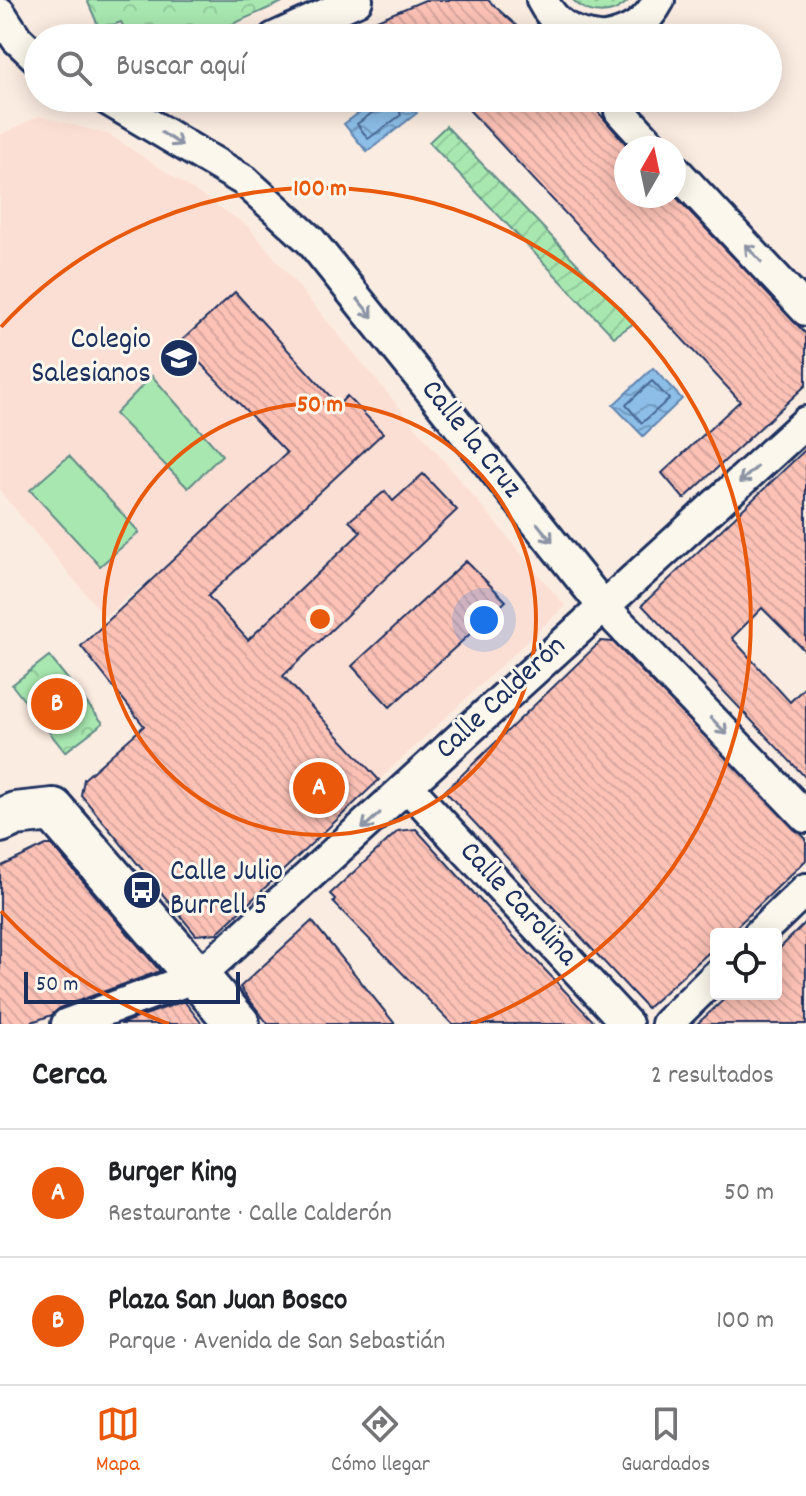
<!DOCTYPE html>
<html lang="es">
<meta charset="utf-8">
<style>
body{margin:0;font-family:Dekko,sans-serif;background:#f6f6f6;color:#202124}
.controls{position:absolute;right:24px;bottom:24px;display:grid;overflow:hidden;border-radius:8px;box-shadow:0 4px 20px #0003}
.controls button{width:72px;height:72px;display:grid;place-items:center;padding:0;border:0;border-bottom:2px solid #e0e0e0;background:#fff;color:#202124;font:40px sans-serif}
.compass{position:absolute;left:614px;top:136px;width:72px;height:72px;border-radius:50%;background:#fff;box-shadow:0 4px 20px #0003;rotate:9deg}
.scale{position:absolute;left:24px;bottom:20px;width:216px;box-sizing:border-box;padding-left:8px;border:4px solid #1b2f5e;border-top:0;font-size:22px;line-height:28px;white-space:nowrap;color:#1b2f5e;-webkit-text-stroke:6px #fbf7ec;paint-order:stroke}
.you{position:absolute;left:484px;top:620px;width:28px;height:28px;margin:-20px;border:6px solid #fff;border-radius:50%;background:#1a73e8;box-shadow:0 0 0 12px #1a73e833}
.badge{display:grid;place-items:center;width:52px;height:52px;border-radius:50%;background:#ea580c;color:#fff;font-size:26px;font-weight:700}
.pin{position:absolute;translate:-50% -50%;border:4px solid #fff;box-shadow:0 2px 8px #0006}
.list{margin:0;padding:0;list-style:none}
h2{display:flex;justify-content:space-between;align-items:center;height:104px;margin:0;padding:0 32px;font-size:34px}
h2 small{font-size:26px;font-weight:400;color:#757577}
.list li{display:grid;grid-template-columns:52px 1fr auto;gap:24px;align-items:center;box-sizing:border-box;height:128px;padding:0 32px;border-top:2px solid #e0e0e0}
.list b{display:block;font-size:30px;white-space:nowrap}
.list p{margin:0;font-size:26px;white-space:nowrap;color:#757577}
.list em{font-size:26px;font-style:normal;color:#757577}
.icon{flex:none;width:44px;height:44px;fill:none;stroke:currentColor;stroke-width:2;stroke-linecap:round;stroke-linejoin:round}
.map{position:relative;flex:none;width:806px;height:1024px;overflow:hidden}
.search{position:absolute;background:#fff;box-shadow:0 4px 20px #0003;left:24px;right:24px;top:24px;height:88px;display:flex;align-items:center;gap:20px;box-sizing:border-box;padding:0 28px;border-radius:44px;color:#757577;font-size:30px}
.sheet{height:360px;background:#fff}
nav{display:flex;justify-content:space-around;align-items:center;box-sizing:border-box;height:112px;border-top:2px solid #e0e0e0;background:#fff;font-size:22px;color:#757577}
nav a{display:grid;justify-items:center;gap:4px}
nav .on{color:#ea580c}
.map>svg:first-child{display:block}
.built{fill:#fcdfd4}
.grass{fill:url(#grass-dots);stroke:#628c87;stroke-width:2}
.forest{fill:url(#forest-crowns);stroke:#628c87;stroke-width:2}
.garden{fill:url(#garden-furrows);stroke:#628c87;stroke-width:2}
.pitch{fill:#a8e8b0;stroke:#628c87;stroke-width:2}
.water{fill:url(#water-waves);stroke:#5f85b1;stroke-width:2}
.lines{fill:none;stroke-linecap:round;stroke-linejoin:round}
.shore{stroke:#496895;stroke-width:2}
.building{fill:url(#building-back-hatch);stroke:#1b2f5e;stroke-width:2}
.street-casing{stroke:#1b2f5e;stroke-width:36}
.secondary-casing{stroke:#1b2f5e;stroke-width:48}
.street{stroke:#fbf7ec;stroke-width:30}
.secondary{stroke:#fbf7ec;stroke-width:42}
.oneway{stroke:#8b93a5}
.ring{fill:none;stroke:#e8590c;stroke-width:4}
.labels{text-anchor:middle;dominant-baseline:central;stroke-width:6;stroke-linejoin:round;paint-order:stroke}
.poi-label{font-size:30px;fill:#1b2f5e;stroke:#fbf7ec;text-anchor:end}
.street-label{font-size:30px;fill:#1b2f5e;stroke:#fbf7ec}
.centre{fill:#e8590c;stroke:#fbf7ec;stroke-width:4}
.ring-label{font-size:24px;text-anchor:middle;font-weight:bold;fill:#e8590c;stroke:#fbf7ec;stroke-width:6;stroke-linejoin:round;paint-order:stroke}
</style>
<div class="map">
<svg width="806" height="1024" viewBox="0 0 806 1024">
<defs>
<pattern id="grass-dots" width="8" height="8" patternUnits="userSpaceOnUse" patternTransform="scale(2)"><rect width="8" height="8" fill="#a8e8b0"/><path d="M2 2h.1M6 6h.1" fill="none" stroke="#90c79a" stroke-width="1.8" stroke-linecap="round"/></pattern>
<pattern id="forest-crowns" width="20" height="18" patternUnits="userSpaceOnUse" patternTransform="scale(2)"><rect width="20" height="18" fill="#a8e8b0"/><path d="M2 6a3 3 0 1 1 6 0M12 15a3 3 0 1 1 6 0" fill="none" stroke="#90c79a"/></pattern>
<pattern id="garden-furrows" width="10" height="10" patternUnits="userSpaceOnUse" patternTransform="scale(2)"><rect width="10" height="10" fill="#a8e8b0"/><path d="M-1 1l2-2M0 10L10 0M9 11l2-2" fill="none" stroke="#90c79a"/></pattern>
<pattern id="water-waves" width="16" height="10" patternUnits="userSpaceOnUse" patternTransform="scale(2)"><rect width="16" height="10" fill="#8dbee8"/><path d="M0 5q4-4 8 0t8 0" fill="none" stroke="#729bbf"/></pattern>
<pattern id="building-back-hatch" width="6" height="6" patternUnits="userSpaceOnUse" patternTransform="scale(2)"><rect width="6" height="6" fill="#fdc2b6"/><path d="M-1 5l2 2M0 0l6 6M5-1l2 2" fill="none" stroke="#d8a79f"/></pattern>
</defs>
<rect width="100%" height="100%" fill="#fbece1"/>
<filter id="ink" filterUnits="userSpaceOnUse"><feTurbulence type="fractalNoise" baseFrequency=".0125" numOctaves="2"/><feDisplacementMap in="SourceGraphic" scale="16" xChannelSelector="R" yChannelSelector="G"/><feConvolveMatrix kernelMatrix="1 2 1 2 8 2 1 2 1" color-interpolation-filters="sRGB"/></filter>
<g filter="url(#ink)">
<polygon class="built" points="39,116 110,135 248,226 565,606 379,780 174,559 105,617 0,491 0,135"/>
<path class="grass" d="M573,0H629C613,17 589,17 573,0Z"/>
<g class="forest">
<polygon points="87,0 287,0 201,38 130,38 121,22 100,30"/>
<polygon points="49,656 103,723 65,752 12,685"/>
</g>
<polygon class="garden" points="446,126 634,323 614,337 429,142"/>
<g class="pitch">
<polygon points="152,376 222,455 188,488 115,414"/>
<polygon points="69,456 139,532 100,566 30,490"/>
</g>
<g class="water">
<polygon points="379,98 398,98 417,113 367,152 344,124"/>
<polygon points="653,368 682,399 643,436 613,405"/>
</g>
<g class="lines">
<g class="shore">
<polyline points="383,98 380,107 357,124 368,139 401,115 394,98"/>
<polygon points="652,381 669,399 642,423 626,405"/>
</g>
</g>
<g class="building">
<polygon points="425,0 488,0 530,38 334,38"/>
<polygon points="458,98 586,98 626,144 626,196 675,196 806,334 806,385 684,499 662,473 740,401"/>
<polygon points="235,292 338,405 347,396 383,433 208,596 248,640 361,532 349,521 385,491 393,501 423,474 457,510 283,676 379,780 217,933 196,935 81,795 84,779 144,726 81,646 287,453 180,342"/>
<polygon points="806,449 806,652 762,608 732,638 790,702 806,686 806,778 642,605"/>
<polygon points="466,561 506,601 390,707 352,666"/>
<polygon points="601,641 613,642 806,839 806,860 729,934 716,934 716,946 647,1008 445,791"/>
<polygon points="416,829 499,921 596,1024 452,1024 333,902 335,899 330,894 398,831"/>
<polygon points="46,845 52,845 160,971 61,1007 52,1015 26,1024 0,1024 0,867"/>
<polygon points="312,921 395,1024 268,1024 240,987"/>
<polygon points="806,922 806,1024 697,1024 730,994 776,994 776,952"/>
<polygon points="184,1001 202,1024 120,1024"/>
</g>
<g class="lines">
<g class="street-casing">
<g id="street">
<path d="M542,0C554,24 572,35 598,38"/>
<polyline points="0,13 17,39 37,58"/>
<polyline points="274,38 357,0"/>
<path d="M606,38C630,33 647,23 659,0"/>
<polyline points="105,98 245,181 311,241 603,606 806,817"/>
<polyline points="620,98 620,111 654,148"/>
<polyline points="674,169 806,310"/>
<polyline points="408,787 627,1024"/>
<polyline points="759,934 806,889"/>
<polyline points="67,1024 199,976 806,422"/>
<polyline points="667,1024 716,976"/>
</g>
</g>
<g class="secondary-casing">
<polyline id="secondary" points="0,821 15,814 53,810 238,1024"/>
</g>
<use href="#street" class="street"/>
<use href="#secondary" class="secondary"/>
</g>
<defs><path id="oneway-shaft" d="M-6 0H5M1.5-3L5.5 0L1.5 3" fill="none" stroke-width="1.6" stroke-linecap="round" stroke-linejoin="round" transform="scale(2)"/></defs>
<g class="oneway">
<use href="#oneway-shaft" transform="translate(172 139) rotate(32)"/>
<use href="#oneway-shaft" transform="translate(753 253) rotate(-133)"/>
<use href="#oneway-shaft" transform="translate(365 308) rotate(51)"/>
<use href="#oneway-shaft" transform="translate(748 475) rotate(138)"/>
<use href="#oneway-shaft" transform="translate(545 533) rotate(51)"/>
<use href="#oneway-shaft" transform="translate(719 726) rotate(46)"/>
<use href="#oneway-shaft" transform="translate(371 821) rotate(138)"/>
</g>
</g>
<g class="ring">
<circle cx="320" cy="619" r="216"/>
<path d="M169 1024A432 432 0 0 1 1 911M1 327A432 432 0 1 1 471 1024"/>
</g>
<defs>
<g id="school-disc" transform="scale(2)"><circle r="9.5" fill="#1b2f5e" stroke="#fbf7ec"/><path d="M0-5L7-2L0 1L-7-2ZM-4 1L0 2.5L4 1V4Q0 6-4 4Z" fill="#fff"/></g>
<g id="bus-disc" transform="scale(2)"><circle r="9.5" fill="#1b2f5e" stroke="#fbf7ec"/><path d="M-5-6H5V4H4V6H2V4H-2V6H-4V4H-5ZM-3.5-4V0h7V-4ZM-3.5 1.2v1.5H-2V1.2ZM2 1.2v1.5H3.5V1.2Z" fill="#fff"/></g>
</defs>
<g fill-rule="evenodd">
<use href="#school-disc" x="179" y="358"/>
<use href="#bus-disc" x="142" y="890"/>
</g>
<g class="labels">
<g class="poi-label">
<text x="151" y="341">Colegio<tspan x="151" dy="34">Salesianos</tspan></text>
<text x="170" y="873" text-anchor="start">Calle Julio<tspan x="170" dy="34">Burrell 5</tspan></text>
</g>
<g class="street-label">
<text transform="translate(470 440) rotate(51)">Calle la Cruz</text>
<text transform="translate(502 699) rotate(-43)">Calle Calderón</text>
<text transform="translate(517 905) rotate(47)">Calle Carolina</text>
</g>
</g>
<circle cx="320" cy="619" r="12" class="centre"/>
<g class="ring-label">
<text x="320" y="195">100 m</text>
<text x="320" y="411">50 m</text>
</g>
</svg>
<div class="controls">
<button><svg class="icon" aria-label="locate" viewBox="0 0 24 24"><circle cx="12" cy="12" r="6"/><path d="M12 2v4M12 18v4M2 12h4M18 12h4"/></svg></button>
</div>
<svg class="compass" viewBox="-18 -18 36 36"><path d="M0-13l5 13h-10z" fill="#e53935"/><path d="M0 13l5-13h-10z" fill="#757577"/></svg>
<div class="scale">50 m</div>
<div class="you"></div>
<div class="pin badge" style="left:319px;top:788px">A</div>
<div class="pin badge" style="left:57px;top:704px">B</div>
<div class="search"><svg class="icon" aria-label="search" viewBox="0 0 24 24"><circle cx="10" cy="10" r="6"/><path d="M15 15l6 6"/></svg>Buscar aquí</div>
</div>
<section class="sheet">
<h2>Cerca<small>2 resultados</small></h2>
<ul class="list">
<li><span class="badge">A</span><div><b>Burger King</b><p>Restaurante · Calle Calderón</p></div><em>50 m</em></li>
<li><span class="badge">B</span><div><b>Plaza San Juan Bosco</b><p>Parque · Avenida de San Sebastián</p></div><em>100 m</em></li>
</ul>
</section>
<nav>
<a class="on"><svg class="icon" aria-label="map" viewBox="0 0 24 24"><path d="M3 6l6-2 6 2 6-2v14l-6 2-6-2-6 2zM9 4v14M15 6v14"/></svg>Mapa</a>
<a><svg class="icon" aria-label="directions" viewBox="0 0 24 24"><path d="M12 3l9 9-9 9-9-9zM9 14v-3h6M13 9l2 2-2 2"/></svg>Cómo llegar</a>
<a><svg class="icon" aria-label="saved" viewBox="0 0 24 24"><path d="M7 4h10v16l-5-4-5 4z"/></svg>Guardados</a>
</nav>
